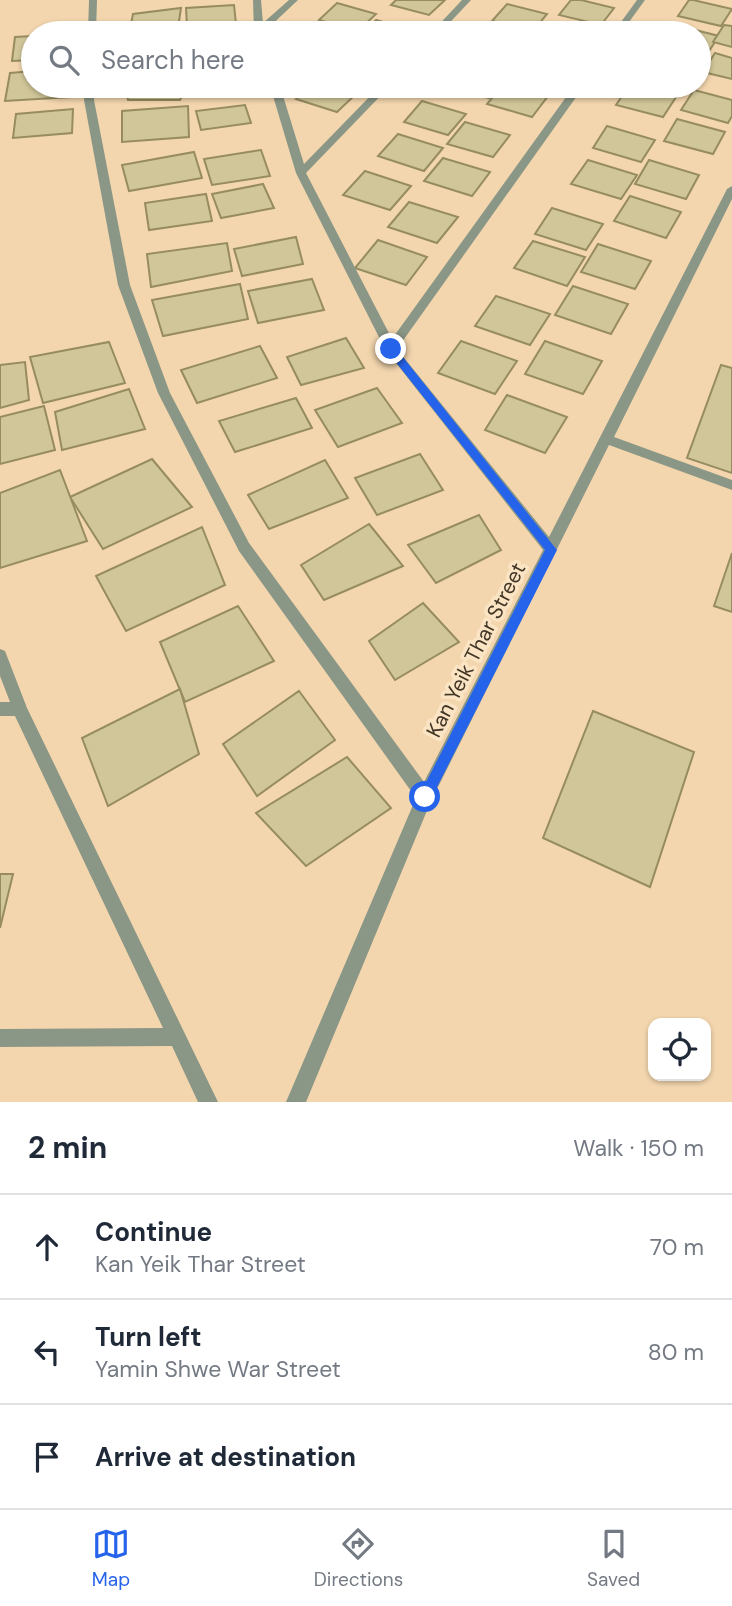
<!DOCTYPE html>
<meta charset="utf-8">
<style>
body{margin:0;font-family:"DM Sans",sans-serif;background:#f2f2f3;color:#1f2937}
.controls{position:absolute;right:21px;bottom:21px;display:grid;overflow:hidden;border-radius:14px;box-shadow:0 2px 5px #0004}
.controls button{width:63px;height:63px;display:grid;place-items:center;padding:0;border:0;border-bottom:2px solid #e0e1e3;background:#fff;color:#1f2937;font:35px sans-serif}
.stop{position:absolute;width:21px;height:21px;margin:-16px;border:5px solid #2563eb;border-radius:50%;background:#fff}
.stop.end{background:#2563eb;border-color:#fff;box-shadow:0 2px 7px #0008}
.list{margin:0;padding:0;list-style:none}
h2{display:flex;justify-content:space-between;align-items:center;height:91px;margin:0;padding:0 28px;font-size:30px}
h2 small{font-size:23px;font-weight:400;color:#747a83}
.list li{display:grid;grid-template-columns:46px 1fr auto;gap:21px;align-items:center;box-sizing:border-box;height:105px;padding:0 28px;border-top:2px solid #e0e1e3}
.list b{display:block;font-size:26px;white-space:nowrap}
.list p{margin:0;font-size:23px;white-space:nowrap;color:#747a83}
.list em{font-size:23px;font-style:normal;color:#747a83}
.icon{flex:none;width:38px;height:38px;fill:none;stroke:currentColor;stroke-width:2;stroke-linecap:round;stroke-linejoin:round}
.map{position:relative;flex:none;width:732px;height:1102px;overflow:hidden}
.search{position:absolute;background:#fff;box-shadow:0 2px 5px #0004;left:21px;right:21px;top:21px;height:77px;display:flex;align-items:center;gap:18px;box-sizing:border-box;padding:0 24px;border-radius:38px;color:#747a83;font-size:26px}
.sheet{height:406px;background:#fff}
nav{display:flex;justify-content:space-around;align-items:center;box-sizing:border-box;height:98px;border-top:2px solid #e0e1e3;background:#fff;font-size:19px;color:#747a83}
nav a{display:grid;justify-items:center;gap:4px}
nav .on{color:#2563eb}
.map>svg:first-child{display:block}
.building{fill:#d1c699;stroke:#968c60;stroke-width:2}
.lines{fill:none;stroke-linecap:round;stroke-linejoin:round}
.minor{fill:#8b9786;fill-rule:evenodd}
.route{fill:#2563eb}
.labels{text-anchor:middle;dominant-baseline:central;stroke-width:7;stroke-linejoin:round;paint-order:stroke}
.street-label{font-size:21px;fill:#413626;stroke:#fbe4c4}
</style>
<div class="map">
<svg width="732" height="1102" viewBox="0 0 732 1102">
<rect width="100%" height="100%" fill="#f3d6ae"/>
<g class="building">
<polygon points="396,0 445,0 429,15 391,5"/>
<polygon points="571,0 581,0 614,8 601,25 559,15"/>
<polygon points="689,0 693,0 732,9 721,26 678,16"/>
<polygon points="337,3 376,14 358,31 319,20"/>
<polygon points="507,4 547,14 533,31 492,21"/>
<polygon points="234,5 236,24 187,27 186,8"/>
<polygon points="181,8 178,28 130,29 133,14"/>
<polygon points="376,20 416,31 413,33 363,33"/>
<polygon points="548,23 587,33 539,33"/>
<polygon points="675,25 719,36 707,54 699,52 699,33 670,33"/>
<polygon points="724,25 732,26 732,47 713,42"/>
<polygon points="33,36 33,60 12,61 15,37"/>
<polygon points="715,53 732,58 732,79 703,72"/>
<polygon points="33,71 33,86 73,86 71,97 5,101 10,73"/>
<polygon points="125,86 184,86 184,92 180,100 128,100"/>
<polygon points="183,86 244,86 244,87 184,92"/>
<polygon points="310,86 337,86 358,92 337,112 296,99"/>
<polygon points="446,86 499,86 489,98"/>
<polygon points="502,86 510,86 548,96 532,117 487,104"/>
<polygon points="629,86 634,86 676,97 663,117 616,105"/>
<polygon points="694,90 732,100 732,116 728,123 681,110"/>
<polygon points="422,101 466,114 448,135 404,122"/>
<polygon points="245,105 251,123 201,130 196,111"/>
<polygon points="188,106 189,137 122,142 122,111"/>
<polygon points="73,109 72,133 13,138 16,114"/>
<polygon points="677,119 725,132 713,154 664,141"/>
<polygon points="465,122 510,135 493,157 447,144"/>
<polygon points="607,126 655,140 641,162 593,148"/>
<polygon points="398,134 443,148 424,171 378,156"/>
<polygon points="261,150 270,176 212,185 204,159"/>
<polygon points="194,152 202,178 129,191 122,165"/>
<polygon points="443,158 490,172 472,196 424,181"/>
<polygon points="588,160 637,175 621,199 571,184"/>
<polygon points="649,160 699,175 686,199 635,184"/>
<polygon points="365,171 411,186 390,210 343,195"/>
<polygon points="263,184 274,208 221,218 212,194"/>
<polygon points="206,194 212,221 149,230 145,203"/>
<polygon points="630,196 681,212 666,238 614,221"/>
<polygon points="409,202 458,217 437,243 388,227"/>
<polygon points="552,208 603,224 586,250 535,234"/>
<polygon points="296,237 303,264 242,276 234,249"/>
<polygon points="378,240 427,257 406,285 355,268"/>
<polygon points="533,241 585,257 567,286 514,268"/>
<polygon points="227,243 232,271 151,287 147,254"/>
<polygon points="598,244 651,261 635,289 581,272"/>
<polygon points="312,279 324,310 258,323 248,291"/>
<polygon points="240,284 248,319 163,336 152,300"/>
<polygon points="573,286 628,304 611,334 555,315"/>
<polygon points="496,296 550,314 530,345 475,326"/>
<polygon points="346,338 364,368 301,385 287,357"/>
<polygon points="461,341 517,361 495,394 438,373"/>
<polygon points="545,341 602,361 583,394 525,374"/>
<polygon points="109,342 125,383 43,403 30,357"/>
<polygon points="260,346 277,378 197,403 181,370"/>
<polygon points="25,362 29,400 0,408 0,365"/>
<polygon points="721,365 732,368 732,473 687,458"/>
<polygon points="377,388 402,423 338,447 315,410"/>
<polygon points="129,389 145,429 62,450 55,412"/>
<polygon points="507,395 567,417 545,453 485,430"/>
<polygon points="296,398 312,428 235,452 219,421"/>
<polygon points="44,406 55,450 0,464 0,417"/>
<polygon points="420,454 443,490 377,515 355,478"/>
<polygon points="152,459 192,507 103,549 70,497"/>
<polygon points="325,460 348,498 269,529 248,495"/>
<polygon points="60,470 87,541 0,568 0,493"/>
<polygon points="479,515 501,550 436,583 408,545"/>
<polygon points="369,524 403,566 324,600 301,565"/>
<polygon points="202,527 225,585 126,631 96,576"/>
<polygon points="732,553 732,612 714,606"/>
<polygon points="423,603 459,642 395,680 369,641"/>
<polygon points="238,606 274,661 185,702 160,642"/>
<polygon points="180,689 199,754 108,806 82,738"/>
<polygon points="299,691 335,740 257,796 223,744"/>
<polygon points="593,711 694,752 650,887 543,838"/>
<polygon points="347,757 391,808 306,866 256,813"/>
<polygon points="0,874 13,874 0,928"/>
</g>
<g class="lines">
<g class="minor">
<polygon points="89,0 97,0 96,33 88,33"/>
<polygon points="253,0 261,0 263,23 289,0 298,0 263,33 254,32"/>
<polygon points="462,0 471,0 440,33 431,33"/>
<polygon points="637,0 645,0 621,33 613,33"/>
<polygon points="85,86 95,86 94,100 130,285 170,393 249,543 424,782 543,550 385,349 296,173 270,86 280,86 304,164 380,86 390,86 306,173 392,339 574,86 584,86 397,349 549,537 727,189 732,186 732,199 614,437 732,480 732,490 609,445 431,801 306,1102 286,1102 416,798 239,551 158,393 118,285 84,100"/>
<polygon points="0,649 5,651 27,708 218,1102 198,1102 172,1046 0,1047 0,1029 163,1028 15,716 0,716 0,702 10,702 0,676"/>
</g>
</g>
<polygon class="route" points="387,346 394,346 557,550 430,801 425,803 419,797 421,792 545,550 387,351"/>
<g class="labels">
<g class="street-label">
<text transform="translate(476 650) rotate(-63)">Kan Yeik Thar Street</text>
</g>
</g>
</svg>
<div class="controls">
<button><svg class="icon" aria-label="locate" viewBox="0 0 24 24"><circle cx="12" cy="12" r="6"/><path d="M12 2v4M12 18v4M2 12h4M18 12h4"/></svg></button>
</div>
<div class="stop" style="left:425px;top:797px"></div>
<div class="stop end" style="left:391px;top:349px"></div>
<div class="search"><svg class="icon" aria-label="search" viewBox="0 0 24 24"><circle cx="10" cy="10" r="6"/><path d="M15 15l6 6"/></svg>Search here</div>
</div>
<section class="sheet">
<h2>2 min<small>Walk · 150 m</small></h2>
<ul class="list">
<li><svg class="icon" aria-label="ahead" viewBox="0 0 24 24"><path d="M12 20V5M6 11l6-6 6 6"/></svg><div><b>Continue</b><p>Kan Yeik Thar Street</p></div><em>70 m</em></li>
<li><svg class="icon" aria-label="left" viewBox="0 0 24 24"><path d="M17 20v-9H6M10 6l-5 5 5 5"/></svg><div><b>Turn left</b><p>Yamin Shwe War Street</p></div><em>80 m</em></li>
<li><svg class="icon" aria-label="arrive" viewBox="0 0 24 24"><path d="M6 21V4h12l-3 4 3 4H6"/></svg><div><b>Arrive at destination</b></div></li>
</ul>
</section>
<nav>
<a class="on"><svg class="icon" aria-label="map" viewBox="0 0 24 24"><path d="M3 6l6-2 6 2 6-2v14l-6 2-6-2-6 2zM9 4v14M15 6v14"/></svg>Map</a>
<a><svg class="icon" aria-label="directions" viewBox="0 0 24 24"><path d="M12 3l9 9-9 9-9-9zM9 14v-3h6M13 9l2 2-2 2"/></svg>Directions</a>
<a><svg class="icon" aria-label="saved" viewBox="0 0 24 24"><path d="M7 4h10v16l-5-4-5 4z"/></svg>Saved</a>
</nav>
